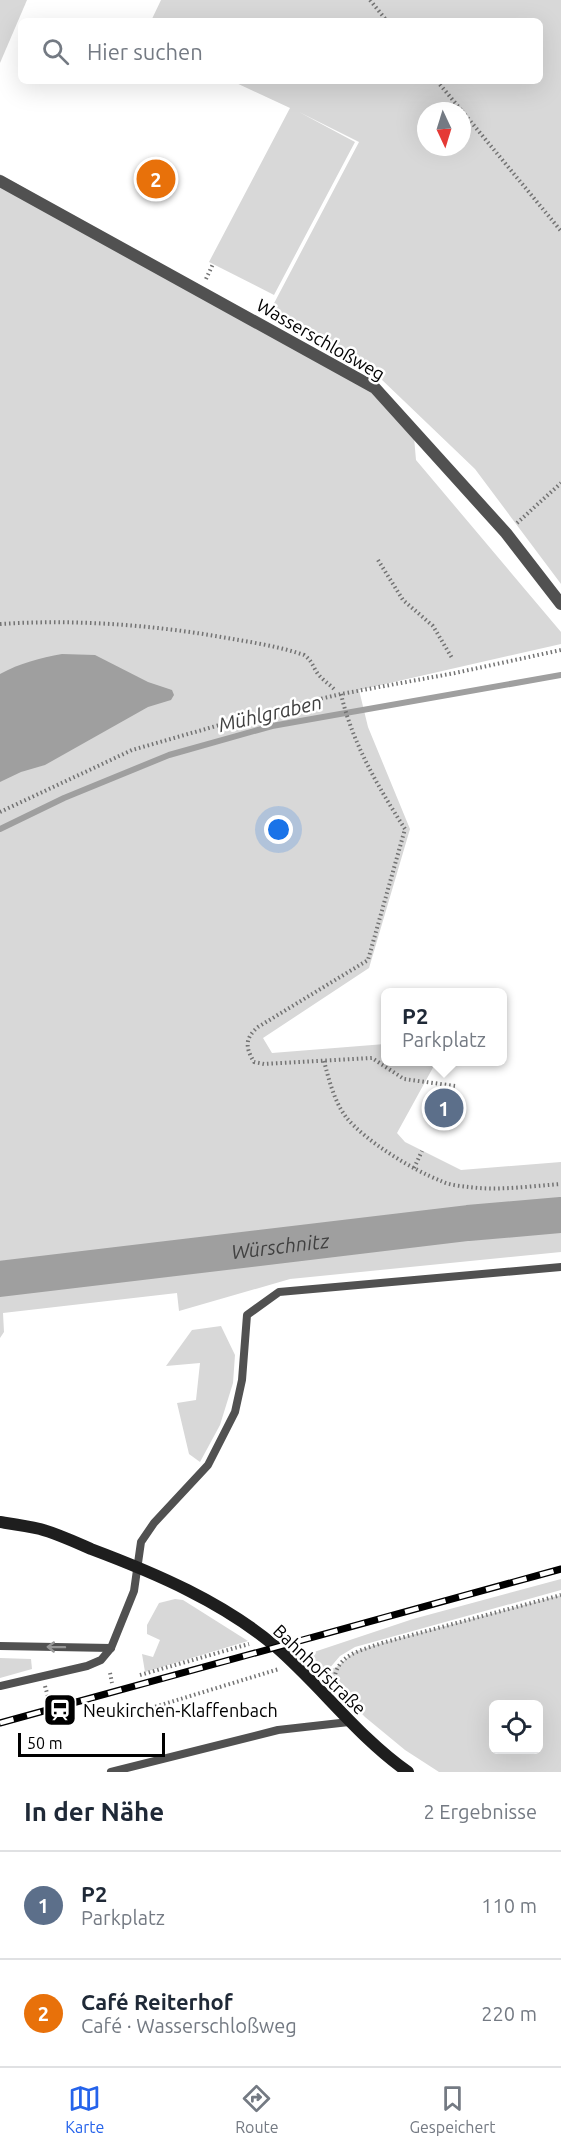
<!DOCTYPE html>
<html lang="de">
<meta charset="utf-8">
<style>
body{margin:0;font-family:Ubuntu,sans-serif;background:#f2f2f3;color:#1f2937}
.controls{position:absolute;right:18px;bottom:18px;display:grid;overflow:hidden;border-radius:9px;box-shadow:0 6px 24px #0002}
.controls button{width:54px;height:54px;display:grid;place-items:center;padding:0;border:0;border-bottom:2px solid #e0e1e3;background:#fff;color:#1f2937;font:30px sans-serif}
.compass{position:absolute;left:417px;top:102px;width:54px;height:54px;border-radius:50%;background:#fff;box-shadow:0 6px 24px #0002;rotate:176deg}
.scale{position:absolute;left:18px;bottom:15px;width:147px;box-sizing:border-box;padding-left:6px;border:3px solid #000;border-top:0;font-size:16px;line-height:21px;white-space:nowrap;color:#000;-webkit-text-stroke:4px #fff;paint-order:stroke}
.you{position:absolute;left:279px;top:830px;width:21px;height:21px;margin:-15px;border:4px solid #fff;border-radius:50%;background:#1a73e8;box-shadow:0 0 0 9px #1a73e833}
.badge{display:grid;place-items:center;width:39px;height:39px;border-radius:50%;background:#2563eb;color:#fff;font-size:20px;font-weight:700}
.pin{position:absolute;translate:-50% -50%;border:3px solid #fff;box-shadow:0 2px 6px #0006}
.popup{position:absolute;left:381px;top:988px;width:126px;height:78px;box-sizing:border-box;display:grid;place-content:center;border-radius:9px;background:#fff;filter:drop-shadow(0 2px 4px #0005);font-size:20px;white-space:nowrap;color:#747a83}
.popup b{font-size:22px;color:#1f2937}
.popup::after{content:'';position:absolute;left:50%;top:100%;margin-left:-12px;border:12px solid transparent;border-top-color:#fff}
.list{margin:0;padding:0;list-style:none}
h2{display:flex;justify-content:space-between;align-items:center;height:78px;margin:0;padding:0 24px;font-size:26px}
h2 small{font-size:20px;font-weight:400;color:#747a83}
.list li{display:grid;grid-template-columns:39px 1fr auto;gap:18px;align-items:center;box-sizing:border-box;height:108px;padding:0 24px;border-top:2px solid #e0e1e3}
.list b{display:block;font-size:22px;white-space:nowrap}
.list p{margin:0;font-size:20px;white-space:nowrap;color:#747a83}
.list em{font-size:20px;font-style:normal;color:#747a83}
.icon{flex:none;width:33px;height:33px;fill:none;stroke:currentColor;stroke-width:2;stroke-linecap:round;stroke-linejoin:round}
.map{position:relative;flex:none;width:561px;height:1772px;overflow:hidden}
.search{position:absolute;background:#fff;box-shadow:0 6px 24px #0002;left:18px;right:18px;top:18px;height:66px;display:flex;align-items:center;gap:15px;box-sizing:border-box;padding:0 21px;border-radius:9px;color:#747a83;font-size:22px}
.sheet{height:294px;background:#fff}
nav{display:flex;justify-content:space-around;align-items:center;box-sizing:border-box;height:84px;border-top:2px solid #e0e1e3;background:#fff;font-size:16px;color:#747a83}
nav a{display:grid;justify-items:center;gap:3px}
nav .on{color:#2563eb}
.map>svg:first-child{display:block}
.green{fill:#d8d8d8;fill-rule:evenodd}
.water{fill:#9f9f9f}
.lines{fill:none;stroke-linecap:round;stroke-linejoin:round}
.stream{stroke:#9f9f9f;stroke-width:6}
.river{stroke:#9f9f9f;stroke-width:36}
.path{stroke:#737373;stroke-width:4;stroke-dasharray:1.5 3;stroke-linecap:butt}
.service{stroke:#515151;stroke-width:8}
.minor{stroke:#515151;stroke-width:12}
.secondary{stroke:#1e1e1e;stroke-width:12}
.rail-casing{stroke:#000;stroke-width:7}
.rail{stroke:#fff;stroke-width:4.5;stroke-dasharray:14;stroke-linecap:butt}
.oneway{stroke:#979797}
.labels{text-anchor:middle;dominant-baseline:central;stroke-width:5;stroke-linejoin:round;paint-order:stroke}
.street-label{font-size:18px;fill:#000;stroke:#fff}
.poi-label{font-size:18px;fill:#000;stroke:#fff;text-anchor:start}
.water-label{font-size:20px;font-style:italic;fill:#404040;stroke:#fff}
</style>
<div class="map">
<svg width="561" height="1772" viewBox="0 0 561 1772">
<rect width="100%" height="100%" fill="#fff"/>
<g class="green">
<polygon points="0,0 27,0 0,63"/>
<path d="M161,0H561V584L475,469L380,378L271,309L359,142L299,112L355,142L274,295L209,262L290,108L232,81H540V21H151ZM426,111H462V147H426Z"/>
<polygon points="0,174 373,389 414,437 416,460 561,632 561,644 359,690 368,727 410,829 369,968 263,1038 272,1053 385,1044 386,1062 436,1062 397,1133 405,1142 461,1170 561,1162 561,1252 290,1279 179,1311 177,1293 3,1313 4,1332 0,1338"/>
<polygon points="221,1326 235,1355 233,1383 220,1425 200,1462 189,1454 177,1403 196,1400 200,1363 166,1366 192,1330"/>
<path d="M561,1579V1590L355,1647L340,1656L328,1670C341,1668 345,1657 357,1651C365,1648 374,1646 382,1643L561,1595V1772H439L405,1750L365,1717L305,1655L413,1619ZM494,1704H538V1750H494Z"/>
<polygon points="175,1599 183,1600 248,1641 145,1672 142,1654 153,1657 160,1640 147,1634 147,1625 159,1603"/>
<polygon points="0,1658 31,1659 32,1669 0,1678"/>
</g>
<path class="water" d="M62,654L95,655L148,682L172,690L174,695L171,700L148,707L45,765L21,772L0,782V674C20,663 40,658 62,654Z"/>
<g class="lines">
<polyline class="stream" points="0,829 64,798 169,755 272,726 561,675"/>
<path class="river" id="s1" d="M0,1279L468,1223L561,1215"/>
<g class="path">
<polyline points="370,0 387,21"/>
<polyline points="437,81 462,111"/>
<polyline points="462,111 561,231"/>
<polyline points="206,279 213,264"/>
<polyline points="517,523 561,483"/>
<polyline points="378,560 403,600 433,626 452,658"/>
<path d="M0,624C78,619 156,625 233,639C256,643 281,647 304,655C311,660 312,664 316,671C320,678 328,683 334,689"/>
<path d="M341,694C352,742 378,787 405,829L368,960L258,1027C245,1038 245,1047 254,1062L264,1064L372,1058L404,1079L455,1086"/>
<polyline points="0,812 132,750 265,712 341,694 455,673 561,650"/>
<path d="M324,1061C329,1080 334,1101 346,1117C365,1141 413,1170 441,1181C449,1185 460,1186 469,1187C499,1191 531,1186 561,1184"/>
<polyline points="414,1168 422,1151"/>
<polyline points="110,1673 112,1683"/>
<polyline points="140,1675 249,1644"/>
<path d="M334,1683C335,1655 359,1651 382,1643L561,1595"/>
<polyline points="45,1686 49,1700"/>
<polyline points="151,1708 279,1669"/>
</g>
<g class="service">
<polyline points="0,1646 111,1648"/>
<polyline points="0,1686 87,1666 101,1660 111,1648 134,1591 141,1542 154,1523 208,1465 235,1412 242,1380 247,1315 279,1292 561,1267"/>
<polyline points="111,1772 278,1730 349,1722"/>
</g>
<polyline class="minor" points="0,181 375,388 506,533 561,604"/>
<path class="secondary" d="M0,1522C13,1524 27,1526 40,1529C58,1534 75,1542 91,1549C155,1573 223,1602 276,1647C322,1687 358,1737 408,1772"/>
<g class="rail-casing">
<polyline id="rail" points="0,1723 561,1569"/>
</g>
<use href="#rail" class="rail"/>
</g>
<defs><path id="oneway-shaft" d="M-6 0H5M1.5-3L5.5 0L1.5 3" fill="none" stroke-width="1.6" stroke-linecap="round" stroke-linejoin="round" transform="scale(1.5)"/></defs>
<use class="oneway" href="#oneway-shaft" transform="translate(56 1647) rotate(-179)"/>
<defs>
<g id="station-square" transform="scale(1.725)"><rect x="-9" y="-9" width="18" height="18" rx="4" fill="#000" stroke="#fff"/><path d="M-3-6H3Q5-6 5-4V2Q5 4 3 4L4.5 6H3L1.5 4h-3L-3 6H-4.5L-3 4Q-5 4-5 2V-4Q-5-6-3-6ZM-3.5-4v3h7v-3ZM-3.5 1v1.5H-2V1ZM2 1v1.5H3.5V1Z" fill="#fff"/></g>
</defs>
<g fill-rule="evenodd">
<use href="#station-square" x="60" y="1710"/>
</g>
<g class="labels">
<g class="street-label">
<text transform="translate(321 339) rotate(30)">Wasserschloßweg</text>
<text transform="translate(320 1669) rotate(44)">Bahnhofstraße</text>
</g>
<g class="poi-label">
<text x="83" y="1710">Neukirchen-Klaffenbach</text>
</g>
<g class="water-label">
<text transform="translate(270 713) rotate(-13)">Mühlgraben</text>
<text stroke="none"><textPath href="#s1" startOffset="282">Würschnitz</textPath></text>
</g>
</g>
</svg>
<div class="controls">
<button><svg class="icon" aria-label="locate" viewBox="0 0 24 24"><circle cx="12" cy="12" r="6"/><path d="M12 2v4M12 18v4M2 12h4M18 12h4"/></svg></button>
</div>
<svg class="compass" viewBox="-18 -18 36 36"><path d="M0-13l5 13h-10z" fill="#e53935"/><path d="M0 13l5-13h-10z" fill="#747a83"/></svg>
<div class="scale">50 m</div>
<div class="you"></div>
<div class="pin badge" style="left:444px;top:1108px;background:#5c6f8a">1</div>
<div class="popup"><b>P2</b>Parkplatz</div>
<div class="pin badge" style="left:156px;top:179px;background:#e8710a">2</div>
<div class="search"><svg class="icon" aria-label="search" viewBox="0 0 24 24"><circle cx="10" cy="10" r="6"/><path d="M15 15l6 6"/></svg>Hier suchen</div>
</div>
<section class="sheet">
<h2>In der Nähe<small>2 Ergebnisse</small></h2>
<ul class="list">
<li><span class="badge" style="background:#5c6f8a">1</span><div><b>P2</b><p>Parkplatz</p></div><em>110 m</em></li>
<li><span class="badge" style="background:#e8710a">2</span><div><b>Café Reiterhof</b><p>Café · Wasserschloßweg</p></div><em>220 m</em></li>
</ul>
</section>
<nav>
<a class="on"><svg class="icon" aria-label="map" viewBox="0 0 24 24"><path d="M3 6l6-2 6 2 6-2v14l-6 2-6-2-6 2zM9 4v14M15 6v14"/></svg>Karte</a>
<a><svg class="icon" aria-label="directions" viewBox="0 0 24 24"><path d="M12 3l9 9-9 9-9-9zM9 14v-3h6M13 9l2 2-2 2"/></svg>Route</a>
<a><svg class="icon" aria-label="saved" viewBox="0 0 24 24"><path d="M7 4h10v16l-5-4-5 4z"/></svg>Gespeichert</a>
</nav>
